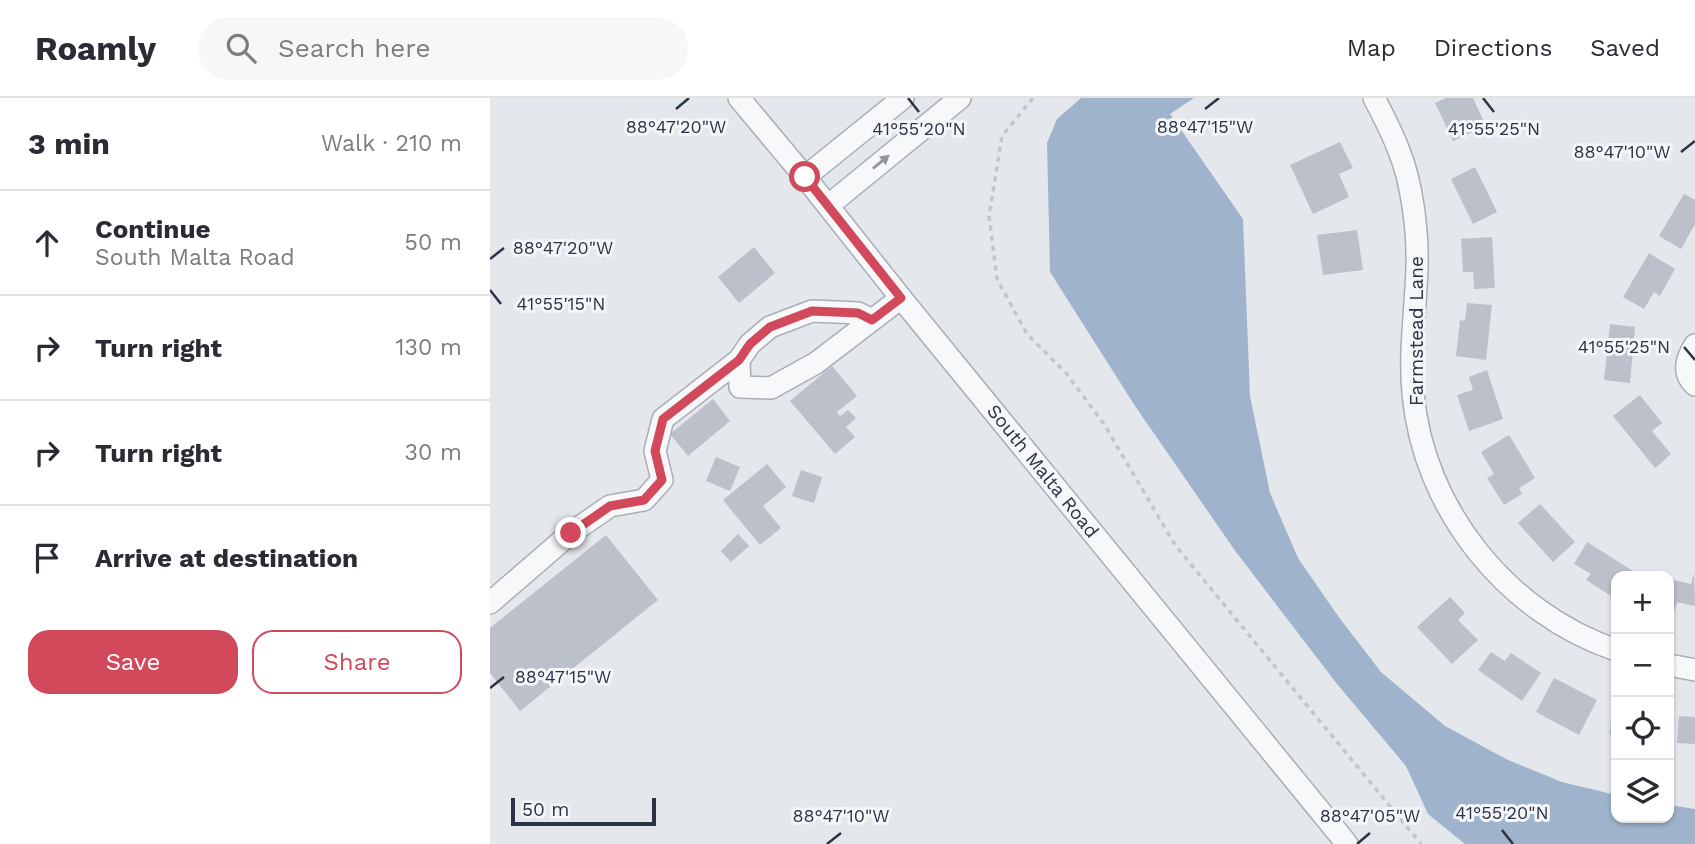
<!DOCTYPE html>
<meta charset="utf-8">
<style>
body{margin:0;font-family:"Work Sans",sans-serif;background:#f7f7f7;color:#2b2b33}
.controls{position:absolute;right:21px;bottom:21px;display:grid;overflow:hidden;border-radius:14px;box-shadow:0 2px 5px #0004}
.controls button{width:63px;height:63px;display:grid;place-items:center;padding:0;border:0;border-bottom:2px solid #e1e1e2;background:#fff;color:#2b2b33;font:35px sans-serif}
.scale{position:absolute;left:21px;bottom:18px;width:145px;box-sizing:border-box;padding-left:7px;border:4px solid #2b3445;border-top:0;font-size:19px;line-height:24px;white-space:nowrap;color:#2b3445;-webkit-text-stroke:5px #f4f6f9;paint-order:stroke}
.stop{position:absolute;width:21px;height:21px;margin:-16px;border:5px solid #d1495b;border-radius:50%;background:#fff}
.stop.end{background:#d1495b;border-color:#fff;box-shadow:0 2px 7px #0008}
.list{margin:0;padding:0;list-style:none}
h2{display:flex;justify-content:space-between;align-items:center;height:91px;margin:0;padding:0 28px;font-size:30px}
h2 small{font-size:23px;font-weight:400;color:#7c7c81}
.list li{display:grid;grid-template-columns:46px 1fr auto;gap:21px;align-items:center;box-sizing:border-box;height:105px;padding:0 28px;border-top:2px solid #e1e1e2}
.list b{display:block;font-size:26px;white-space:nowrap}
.list p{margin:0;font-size:23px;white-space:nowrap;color:#7c7c81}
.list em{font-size:23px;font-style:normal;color:#7c7c81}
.actions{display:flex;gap:14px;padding:21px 28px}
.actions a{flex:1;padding:16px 0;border:2px solid #d1495b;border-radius:21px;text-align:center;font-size:24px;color:#d1495b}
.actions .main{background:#d1495b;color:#fff}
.icon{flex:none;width:38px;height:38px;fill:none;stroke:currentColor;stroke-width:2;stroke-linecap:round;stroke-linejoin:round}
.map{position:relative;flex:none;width:1205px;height:746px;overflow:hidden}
header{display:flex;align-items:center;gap:42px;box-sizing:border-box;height:98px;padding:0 35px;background:#fff;border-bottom:2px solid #e1e1e2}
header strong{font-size:33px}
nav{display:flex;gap:38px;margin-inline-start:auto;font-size:24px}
.search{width:490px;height:63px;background:#f7f7f7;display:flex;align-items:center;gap:18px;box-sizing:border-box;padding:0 24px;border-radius:38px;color:#7c7c81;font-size:26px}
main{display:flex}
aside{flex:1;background:#fff}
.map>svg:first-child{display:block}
.water{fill:#9fb4cc}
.building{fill:#bbc0ca}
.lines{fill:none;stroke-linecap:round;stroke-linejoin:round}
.minor-casing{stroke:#a9aeb7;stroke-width:24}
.path{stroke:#c2c5cb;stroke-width:3.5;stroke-dasharray:5 5;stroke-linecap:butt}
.minor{stroke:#f7f8fa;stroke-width:21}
.oneway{fill:#9196a0}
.route{stroke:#d1495b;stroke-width:9}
.ticks{fill:none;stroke:#2b3445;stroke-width:2.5}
.labels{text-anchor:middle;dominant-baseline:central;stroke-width:6;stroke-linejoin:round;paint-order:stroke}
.street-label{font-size:19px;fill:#2b3445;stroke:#f4f6f9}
.ticks-label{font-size:18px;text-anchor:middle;fill:#2b3445;stroke:#f4f6f9;stroke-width:6;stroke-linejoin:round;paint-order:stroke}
</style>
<header>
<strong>Roamly</strong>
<div class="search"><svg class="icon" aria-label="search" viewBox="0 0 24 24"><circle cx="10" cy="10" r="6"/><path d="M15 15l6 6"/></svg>Search here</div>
<nav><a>Map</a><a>Directions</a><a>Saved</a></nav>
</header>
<main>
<aside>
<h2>3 min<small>Walk · 210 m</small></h2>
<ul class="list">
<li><svg class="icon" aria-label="ahead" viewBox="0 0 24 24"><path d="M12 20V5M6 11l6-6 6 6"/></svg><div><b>Continue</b><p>South Malta Road</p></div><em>50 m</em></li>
<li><svg class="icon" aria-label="right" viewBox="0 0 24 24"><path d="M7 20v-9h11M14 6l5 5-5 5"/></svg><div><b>Turn right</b></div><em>130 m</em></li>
<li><svg class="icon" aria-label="right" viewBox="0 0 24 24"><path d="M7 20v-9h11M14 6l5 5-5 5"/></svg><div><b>Turn right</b></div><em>30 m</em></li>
<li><svg class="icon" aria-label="arrive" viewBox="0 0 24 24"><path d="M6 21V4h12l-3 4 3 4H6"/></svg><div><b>Arrive at destination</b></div></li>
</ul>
<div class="actions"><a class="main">Save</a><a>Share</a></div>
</aside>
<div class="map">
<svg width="1205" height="746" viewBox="0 0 1205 746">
<rect width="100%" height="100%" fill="#e4e7ec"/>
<polygon class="water" points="591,0 704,0 680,16 753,121 760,298 780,395 808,460 848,518 891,574 955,628 1018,662 1072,684 1126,697 1126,720 1179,720 1179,707 1205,711 1205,746 975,746 938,716 916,668 847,586 746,454 645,308 560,174 557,45 567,21"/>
<g class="building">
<polygon points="956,0 983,0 996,28 963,43 945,5"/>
<polygon points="850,44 863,70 849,76 859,99 823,116 800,67"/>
<polygon points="985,69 1007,114 983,126 961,81"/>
<polygon points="1194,96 1205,102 1205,126 1191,151 1169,138"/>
<polygon points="867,132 873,172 833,177 827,137"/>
<polygon points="1002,139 1005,190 984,191 983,174 973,174 971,141"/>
<polygon points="264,149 285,175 249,205 228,179"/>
<polygon points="1159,155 1185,171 1170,198 1164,194 1154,211 1133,199"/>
<polygon points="977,205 1002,207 996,262 966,258 970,222 975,223"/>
<polygon points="1120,226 1145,229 1140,285 1114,282"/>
<polygon points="342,268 367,298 347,314 350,318 358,312 366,320 356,329 365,339 345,356 300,303"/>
<polygon points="997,272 1013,321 979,333 967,297 983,292 979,279"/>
<polygon points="1150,297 1172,325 1162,333 1181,356 1165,370 1123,318"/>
<polygon points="223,301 240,323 198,358 180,336"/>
<polygon points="1019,337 1045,380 1029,390 1032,396 1014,407 997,380 1004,376 991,354"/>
<polygon points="226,359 250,369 240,393 216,383"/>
<polygon points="277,366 296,389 273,408 291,430 270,447 233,402"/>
<polygon points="311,372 332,379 324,405 302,398"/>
<polygon points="1050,406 1085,444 1063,464 1028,425"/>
<polygon points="248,436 259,448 241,464 231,453"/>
<polygon points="116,437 168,502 30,613 0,575 0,530"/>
<polygon points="1097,444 1143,473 1140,478 1126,478 1126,501 1096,482 1101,476 1084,466"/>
<polygon points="1204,475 1205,508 1187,504 1184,514 1179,513 1179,481 1201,486"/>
<polygon points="960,499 975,515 968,522 988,542 962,566 927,529"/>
<polygon points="1001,554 1015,563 1021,555 1051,575 1032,603 988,572"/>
<polygon points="1064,580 1107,602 1089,637 1046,614"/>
<polygon points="1125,607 1126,607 1126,638 1119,636"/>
<polygon points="1189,618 1205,619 1205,646 1187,645"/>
</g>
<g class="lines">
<g class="minor-casing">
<g id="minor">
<polyline points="249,0 315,79 411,200 857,746"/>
<path d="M884,0C893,17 902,34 909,53C922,84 928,134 927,168C926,210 919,253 923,295C933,411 1017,515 1126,552"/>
<polyline points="315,79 413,0"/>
<polyline points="339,107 470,0"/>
<polyline points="382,222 368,215 322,213 280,229 260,246 249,262 250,289 281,290 326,265 411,200"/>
<path d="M1205,247C1196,261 1192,275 1205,287"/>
<polyline points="0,505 81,435 120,408 154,402 172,382 165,353 173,321 249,262"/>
<polyline points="1179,567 1205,572"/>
</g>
</g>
<polyline class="path" points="543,0 512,38 499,118 507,181 537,236 576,275 614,326 685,447 931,746"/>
<use href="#minor" class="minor"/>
</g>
<defs><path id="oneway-solid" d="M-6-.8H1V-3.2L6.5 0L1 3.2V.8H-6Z" transform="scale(1.75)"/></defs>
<use class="oneway" href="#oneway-solid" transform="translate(391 64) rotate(-39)"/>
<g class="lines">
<polyline class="route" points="81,435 120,408 154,402 172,382 165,353 173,321 249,262 260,246 280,229 322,213 368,215 382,222 411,200 315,79"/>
</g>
<path class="ticks" d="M418,0L429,14M993,0L1004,14M186,11L199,0M715,11L729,0M1191,54L1205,43M0,161L14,150M0,192L11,206M1194,249L1205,262M0,590L14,579M1012,732L1023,746M337,746L351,735M867,746L880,735"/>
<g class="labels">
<g class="street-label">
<text transform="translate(926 233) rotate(-90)">Farmstead Lane</text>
<text transform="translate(553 373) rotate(51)">South Malta Road</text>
</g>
</g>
<g class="ticks-label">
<text x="186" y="35">88°47'20"W</text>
<text x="715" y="35">88°47'15"W</text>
<text x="429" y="37">41°55'20"N</text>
<text x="1004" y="37">41°55'25"N</text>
<text x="1132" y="60">88°47'10"W</text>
<text x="73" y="156">88°47'20"W</text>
<text x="71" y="212">41°55'15"N</text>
<text x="1134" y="255">41°55'25"N</text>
<text x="73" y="585">88°47'15"W</text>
<text x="1012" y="721">41°55'20"N</text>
<text x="351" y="724">88°47'10"W</text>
<text x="880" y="724">88°47'05"W</text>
</g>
</svg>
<div class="controls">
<button>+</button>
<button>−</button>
<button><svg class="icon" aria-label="locate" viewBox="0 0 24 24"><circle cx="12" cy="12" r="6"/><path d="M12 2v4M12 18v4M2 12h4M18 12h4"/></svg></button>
<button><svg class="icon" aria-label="layers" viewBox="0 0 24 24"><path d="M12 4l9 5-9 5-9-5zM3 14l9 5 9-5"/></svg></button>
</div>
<div class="scale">50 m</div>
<div class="stop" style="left:315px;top:79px"></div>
<div class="stop end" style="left:81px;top:435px"></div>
</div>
</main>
